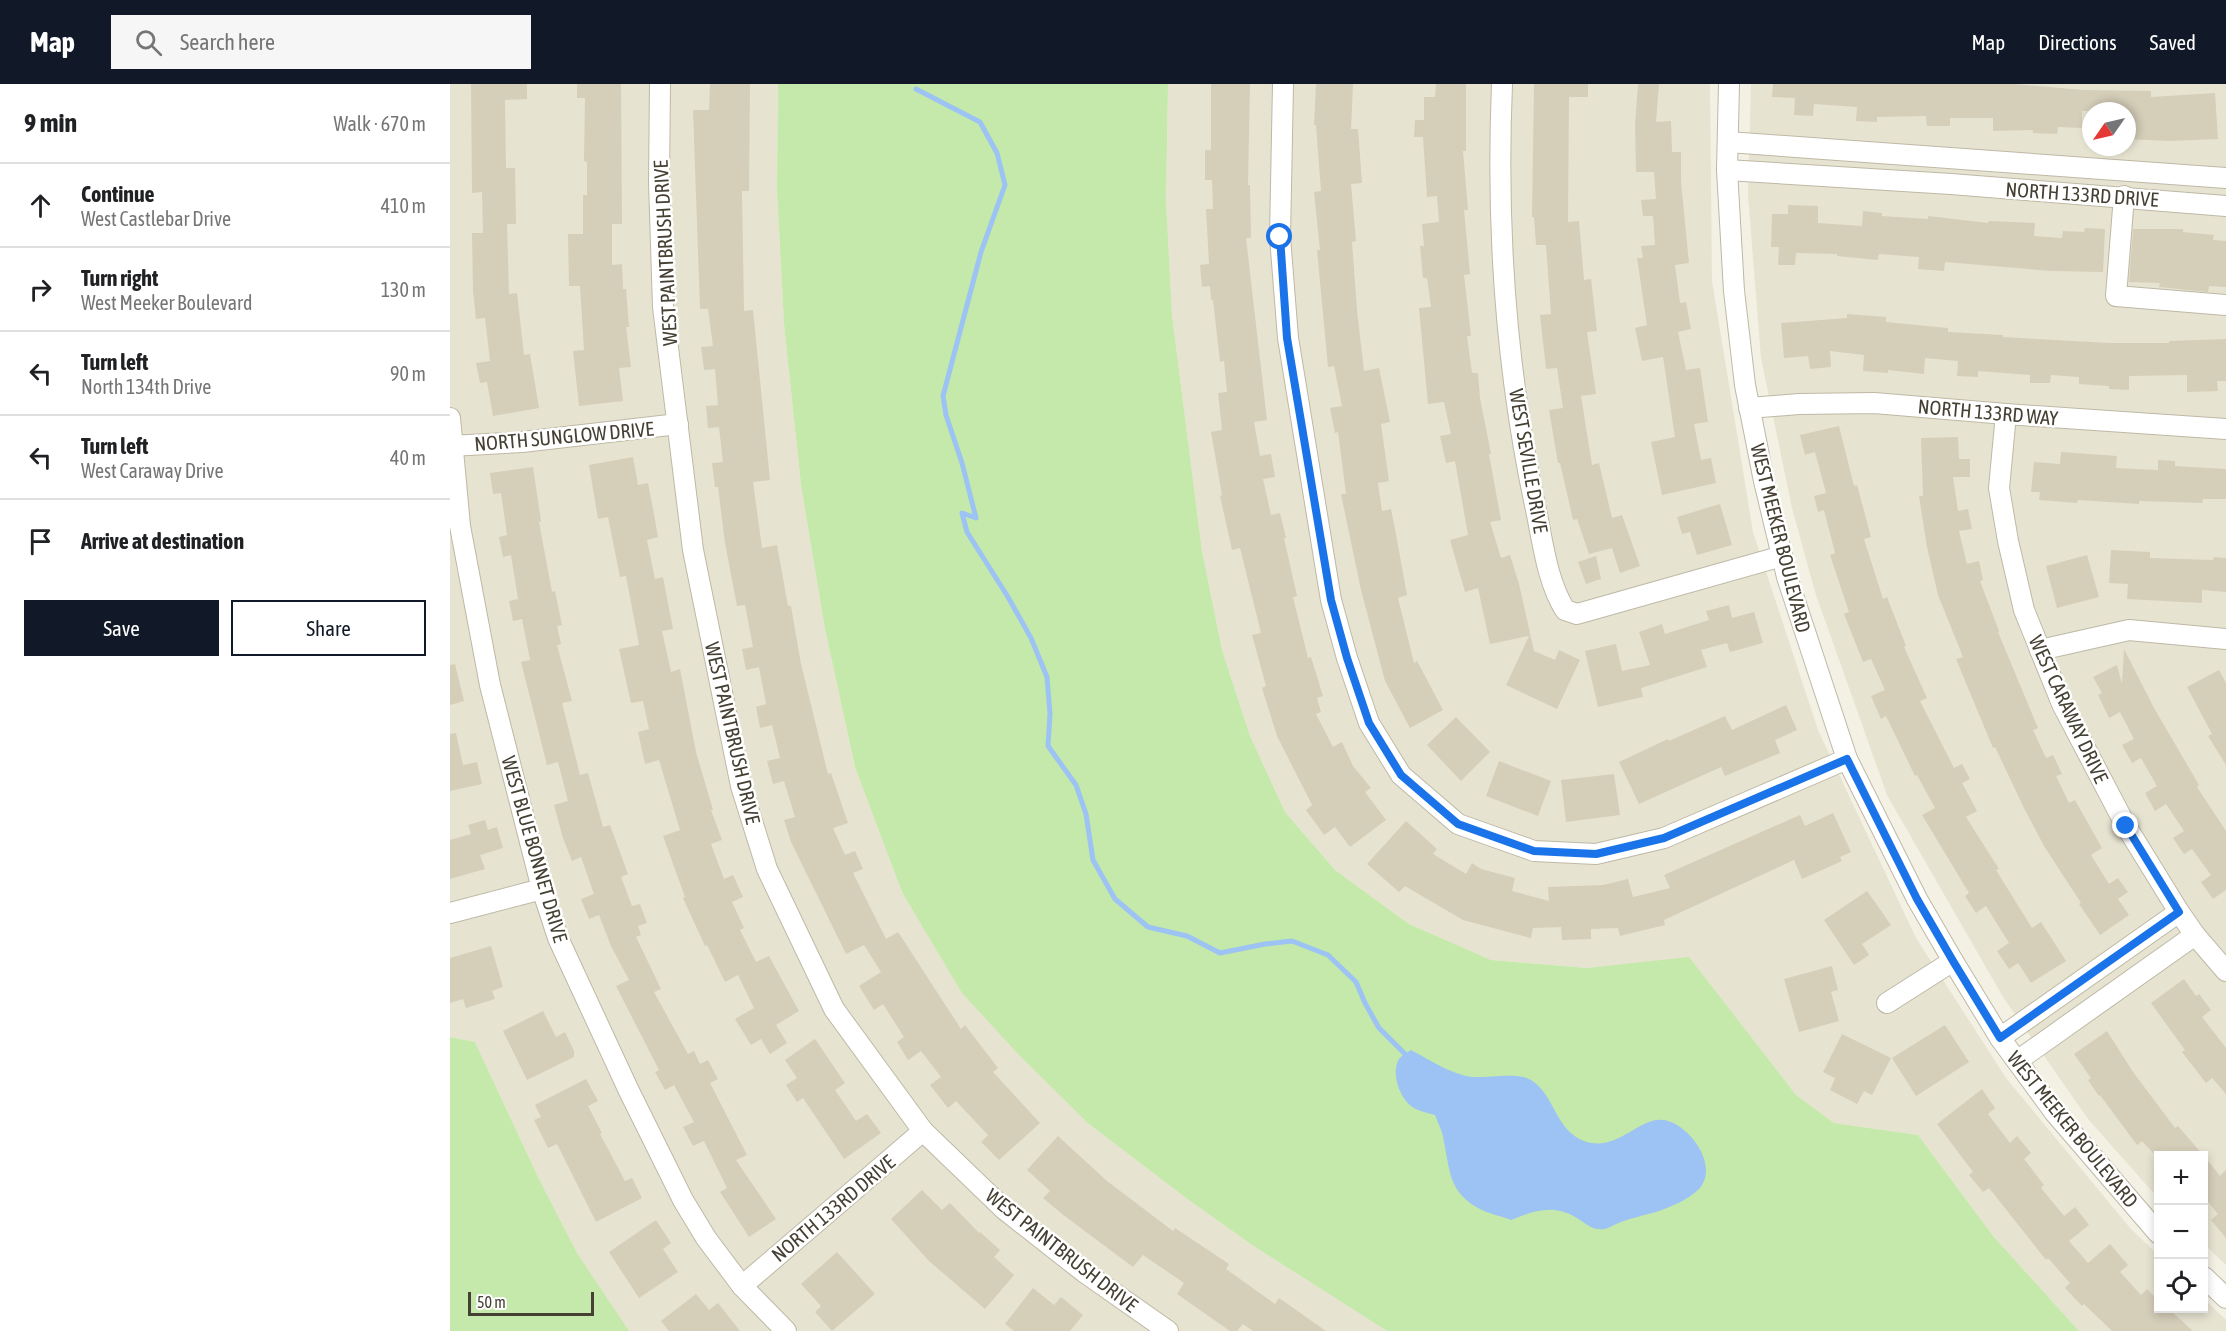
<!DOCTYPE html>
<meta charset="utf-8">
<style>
body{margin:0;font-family:"Asap Condensed",sans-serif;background:#f6f6f6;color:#202124}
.controls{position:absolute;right:18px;bottom:18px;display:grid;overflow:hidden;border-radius:0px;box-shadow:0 3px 9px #0003}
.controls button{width:54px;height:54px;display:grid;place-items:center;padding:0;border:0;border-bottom:2px solid #e0e0e0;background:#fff;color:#202124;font:30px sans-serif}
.compass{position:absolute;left:1632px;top:18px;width:54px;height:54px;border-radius:50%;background:#fff;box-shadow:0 3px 9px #0003;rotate:236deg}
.scale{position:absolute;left:18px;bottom:15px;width:126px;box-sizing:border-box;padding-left:6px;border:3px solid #454033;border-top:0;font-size:16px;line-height:21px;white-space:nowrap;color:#454033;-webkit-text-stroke:4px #fff;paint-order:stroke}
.stop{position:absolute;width:18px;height:18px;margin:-14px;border:4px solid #1a73e8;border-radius:50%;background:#fff}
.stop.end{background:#1a73e8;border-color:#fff;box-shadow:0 2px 6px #0008}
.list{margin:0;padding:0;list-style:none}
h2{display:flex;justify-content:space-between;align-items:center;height:78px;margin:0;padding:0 24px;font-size:26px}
h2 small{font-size:20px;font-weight:400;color:#757577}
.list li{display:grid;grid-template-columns:39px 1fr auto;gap:18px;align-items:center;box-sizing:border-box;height:84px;padding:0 24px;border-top:2px solid #e0e0e0}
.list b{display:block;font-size:22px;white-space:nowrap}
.list p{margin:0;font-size:20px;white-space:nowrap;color:#757577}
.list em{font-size:20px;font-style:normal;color:#757577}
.actions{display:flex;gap:12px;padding:18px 24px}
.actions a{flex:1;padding:14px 0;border:2px solid #111827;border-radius:0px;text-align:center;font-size:21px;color:#111827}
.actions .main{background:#111827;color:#fff}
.icon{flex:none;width:33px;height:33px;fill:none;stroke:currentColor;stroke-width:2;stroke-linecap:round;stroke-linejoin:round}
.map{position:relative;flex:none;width:1776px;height:1247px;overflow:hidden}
header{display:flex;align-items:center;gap:36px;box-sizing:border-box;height:84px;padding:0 30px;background:#111827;color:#fff}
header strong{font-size:28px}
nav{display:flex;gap:33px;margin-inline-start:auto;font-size:21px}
.search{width:420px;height:54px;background:#f6f6f6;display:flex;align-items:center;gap:15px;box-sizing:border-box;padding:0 21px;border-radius:0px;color:#757577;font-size:22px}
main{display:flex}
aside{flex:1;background:#fff}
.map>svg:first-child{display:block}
.residential{fill:#e7e3d1;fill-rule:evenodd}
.green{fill:#c4e9aa}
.water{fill:#9cc3f3}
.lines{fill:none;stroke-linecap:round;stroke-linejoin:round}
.stream{stroke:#9cc3f3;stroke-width:5}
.building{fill:#d5ceb9}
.minor-casing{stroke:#beb9a6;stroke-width:22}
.minor{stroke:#fff;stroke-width:20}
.route{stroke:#1a73e8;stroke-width:8}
.labels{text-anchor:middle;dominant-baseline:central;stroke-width:5;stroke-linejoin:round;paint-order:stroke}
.street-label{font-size:20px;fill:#454033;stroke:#fff}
</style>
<header>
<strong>Map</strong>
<div class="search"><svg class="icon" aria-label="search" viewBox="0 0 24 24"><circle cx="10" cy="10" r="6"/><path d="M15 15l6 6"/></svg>Search here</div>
<nav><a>Map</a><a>Directions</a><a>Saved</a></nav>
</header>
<main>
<aside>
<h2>9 min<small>Walk · 670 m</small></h2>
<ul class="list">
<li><svg class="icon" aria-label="ahead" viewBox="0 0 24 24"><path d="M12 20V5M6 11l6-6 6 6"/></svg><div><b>Continue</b><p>West Castlebar Drive</p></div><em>410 m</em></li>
<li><svg class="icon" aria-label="right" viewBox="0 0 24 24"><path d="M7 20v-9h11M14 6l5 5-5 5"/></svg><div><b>Turn right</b><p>West Meeker Boulevard</p></div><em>130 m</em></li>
<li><svg class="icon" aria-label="left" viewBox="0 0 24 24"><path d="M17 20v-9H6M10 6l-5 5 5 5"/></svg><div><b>Turn left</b><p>North 134th Drive</p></div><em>90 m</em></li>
<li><svg class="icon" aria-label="left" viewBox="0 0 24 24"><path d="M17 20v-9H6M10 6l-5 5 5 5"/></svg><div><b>Turn left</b><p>West Caraway Drive</p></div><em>40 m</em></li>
<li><svg class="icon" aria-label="arrive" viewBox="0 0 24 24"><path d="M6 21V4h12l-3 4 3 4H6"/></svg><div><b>Arrive at destination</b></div></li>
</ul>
<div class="actions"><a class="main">Save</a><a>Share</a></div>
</aside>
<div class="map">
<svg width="1776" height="1247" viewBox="0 0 1776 1247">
<rect width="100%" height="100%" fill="#f3f0e4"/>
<g class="residential">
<polygon points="0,0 328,0 327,106 334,240 351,401 375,545 405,683 452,808 639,1040 736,1114 802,1161 937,1247 179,1247 176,1244 127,1169 88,1093 25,958 0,953"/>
<polygon points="718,0 1260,0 1262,197 1303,448 1368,646 1466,854 1556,994 1680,1144 1708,1171 1708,1224 1754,1224 1754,1215 1776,1236 1776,1247 1629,1247 1543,1152 1468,1051 1384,1039 1346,1011 1239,874 1137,884 1041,876 959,840 885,786 835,728 800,652 772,566 752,467 722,231 716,116"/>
<path d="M1301,0H1776V1181L1754,1160V1072H1708V1114L1638,1035L1553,913L1437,711L1365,508L1342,424L1311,274L1298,111ZM1641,27H1677V63H1641Z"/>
</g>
<g class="green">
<polygon points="328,0 718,0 716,116 722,231 752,467 772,566 800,652 835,728 885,786 959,840 1041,876 1137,884 1239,873 1346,1011 1384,1039 1468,1051 1543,1152 1629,1247 937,1247 802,1161 736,1114 639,1040 570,972 512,909 452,808 405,683 375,545 351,401 334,240 327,106"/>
<polygon points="0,953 25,958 88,1093 127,1169 179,1247 0,1247"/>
</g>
<path class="water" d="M961,966C980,976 1002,991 1023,993C1038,994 1069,988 1081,996C1105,1011 1105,1046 1134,1057C1169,1070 1191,1028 1218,1037C1242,1044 1269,1083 1249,1105C1239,1115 1223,1122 1209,1127C1193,1132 1178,1134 1162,1142C1158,1144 1154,1146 1149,1145C1140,1145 1133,1137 1125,1133C1103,1120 1083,1127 1061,1136C1051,1132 1039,1130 1030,1125C999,1109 1000,1087 994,1058C993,1048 988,1039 985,1031C979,1029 972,1028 966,1025C951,1018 940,990 949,975C952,971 957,969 961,966Z"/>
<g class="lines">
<polyline class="stream" points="466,5 530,38 547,69 555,101 531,168 493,312 496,331 512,379 526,434 512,429 517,448 558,513 581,554 597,593 600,630 598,662 626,701 636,730 643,776 665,815 698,843 737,852 770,869 815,860 842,857 878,871 906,898 915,919 929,944 955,970"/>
</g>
<g class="building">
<polygon points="21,0 77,0 77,15 55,16 56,84 65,84 66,140 57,140 59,210 67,209 74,271 80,270 89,324 43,332 37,298 30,299 26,279 40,277 35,234 26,235 23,207 22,149 33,149 32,108 22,109"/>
<polygon points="127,0 171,0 172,140 162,140 162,181 172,180 173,205 176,205 179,243 176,243 181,283 169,284 173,317 129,322 123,267 134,266 130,202 119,202 118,150 133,150 133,111 137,111 137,78 134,77 135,14 127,14"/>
<polygon points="260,0 300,0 299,107 292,107 294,227 303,226 320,396 303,398 312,464 327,461 338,522 341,522 351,580 378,690 381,689 398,739 383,744 395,771 405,767 413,785 403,789 436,855 448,848 511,945 515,941 548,984 543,988 590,1039 549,1076 531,1058 538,1051 506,1017 498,1024 480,1001 491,993 471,967 458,976 447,958 454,953 433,920 424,926 409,902 431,888 414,861 396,870 341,758 334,736 345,733 334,697 323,700 317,677 330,674 322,641 310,644 306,623 316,620 309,583 296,586 292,565 303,563 295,521 287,522 275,459 268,403 265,403 262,379 273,378 269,343 258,344 256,322 268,321 265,285 254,286 251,263 263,262 258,225 250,225 243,26 259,26"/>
<polygon points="761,0 800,0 798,101 800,101 801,154 796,154 817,336 804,338 810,372 821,370 825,393 813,395 821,431 830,429 836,454 834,454 847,512 843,513 858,574 861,573 873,612 867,614 871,628 866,630 883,663 892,658 903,682 921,704 915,708 936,736 900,763 885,743 874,751 856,726 862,721 827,652 812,604 816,602 802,551 811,549 790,464 782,466 770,412 772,411 761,348 772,346 768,309 777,308 774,277 770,278 763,216 761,216 760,202 752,203 750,181 759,180 756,125 763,125 762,96 755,96 755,66 761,66"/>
<polygon points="866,0 903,0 901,45 908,45 912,99 901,100 906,157 902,158 907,226 914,287 929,284 940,338 931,340 939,397 928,399 932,427 941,425 945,445 957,511 948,514 964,579 967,577 993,626 960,644 935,597 911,506 891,410 896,410 888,348 885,349 880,324 892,322 884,282 878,283 867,166 870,166 864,108 871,107 866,41 864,41"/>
<polygon points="986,0 1016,0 1016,67 1013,67 1018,126 1014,126 1020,190 1014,191 1021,252 1017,252 1022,289 1028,289 1030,314 1041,370 1039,370 1051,436 1040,438 1051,474 1060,471 1069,500 1084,567 1105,576 1109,566 1130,576 1107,625 1056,601 1079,552 1040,560 1028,504 1015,508 1000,456 1018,451 1005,377 996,379 990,352 1001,350 994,318 978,320 969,224 981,223 977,194 973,194 970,162 974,162 972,140 989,138 987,112 977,113 973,53 964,53 965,36 974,36 974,13 985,13"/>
<polygon points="1084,0 1138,0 1138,13 1119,13 1118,138 1129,137 1134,196 1141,195 1147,247 1137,248 1146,310 1131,312 1142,381 1149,379 1162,434 1172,431 1190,482 1170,489 1162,464 1139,470 1127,435 1123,436 1110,379 1108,379 1099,326 1113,324 1107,284 1096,285 1090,231 1101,230 1096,161 1086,161 1084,133 1082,133"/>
<polygon points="1188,0 1209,0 1206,38 1221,37 1222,68 1231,68 1231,98 1239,179 1225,181 1230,219 1236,218 1241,245 1228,248 1236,286 1250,284 1258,338 1244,340 1251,376 1261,374 1266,399 1212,411 1201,358 1225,353 1213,273 1192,277 1185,244 1197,241 1187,174 1193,174 1191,162 1205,161 1203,132 1193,132 1191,116 1206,115 1204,88 1186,88 1185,41"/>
<polygon points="1323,0 1564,0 1633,6 1701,7 1701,13 1765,9 1768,55 1720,57 1677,55 1677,27 1632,27 1632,44 1608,43 1607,50 1583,49 1583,46 1543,47 1543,34 1500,34 1500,42 1477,42 1476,32 1427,33 1427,38 1406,37 1407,23 1364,20 1363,32 1344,31 1345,14 1322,13"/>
<polygon points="1338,121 1368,122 1368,139 1412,142 1413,127 1432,129 1432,132 1478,135 1478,132 1538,139 1539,137 1585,139 1584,152 1612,154 1613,147 1634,148 1635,144 1655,145 1653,188 1601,187 1495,178 1494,187 1468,185 1469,173 1429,170 1428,176 1387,172 1387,170 1346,169 1345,181 1328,181 1329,163 1321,163 1322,130 1338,130"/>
<polygon points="1683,145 1733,145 1733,148 1764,151 1763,156 1776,157 1776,203 1759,202 1758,208 1709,203 1710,199 1679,198"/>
<polygon points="1397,230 1436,233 1436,238 1498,244 1498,248 1553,251 1553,253 1660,259 1719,259 1719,257 1776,255 1776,297 1767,297 1768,307 1737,308 1737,291 1679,292 1679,306 1659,305 1659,302 1629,300 1629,293 1601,291 1600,299 1580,299 1580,291 1528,287 1528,293 1507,292 1508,277 1475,274 1474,290 1438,286 1438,289 1413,287 1414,271 1380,267 1381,283 1360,285 1358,272 1334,274 1331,239 1397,234"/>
<polygon points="1389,342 1404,402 1407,401 1421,453 1414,455 1433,515 1437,513 1456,562 1454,563 1477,614 1470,617 1504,684 1512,680 1520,695 1512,699 1527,727 1516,733 1549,785 1546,786 1582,844 1591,838 1616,877 1581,899 1568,879 1559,885 1547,867 1559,859 1536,822 1526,829 1515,812 1519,809 1472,731 1485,724 1467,691 1465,692 1436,632 1431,635 1421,612 1435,606 1421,575 1413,578 1394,530 1399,528 1380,471 1385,469 1374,426 1368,428 1364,412 1376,409 1365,368 1355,371 1350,351"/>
<polygon points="1508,353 1509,375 1520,375 1520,393 1503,393 1508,427 1518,425 1522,445 1509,447 1517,480 1529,477 1533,496 1530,497 1549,547 1548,548 1588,644 1583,646 1596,674 1603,671 1612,690 1606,692 1619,719 1625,716 1652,764 1641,771 1659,800 1668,794 1678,808 1668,815 1679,831 1650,851 1629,820 1631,819 1594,762 1574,724 1545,663 1543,664 1506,575 1513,573 1488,511 1477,463 1469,412 1473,412 1471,354"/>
<polygon points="1611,368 1667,372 1666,384 1708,386 1708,376 1725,377 1725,382 1776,385 1776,415 1753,415 1752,419 1689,417 1689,420 1628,416 1627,419 1589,416 1590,408 1581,408 1584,378 1610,380"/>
<polygon points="183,373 188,401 198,399 203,425 208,453 197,456 205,495 213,493 223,545 212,547 221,588 230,585 246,668 263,726 261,726 272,756 261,760 274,795 283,791 293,813 282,818 294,844 290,846 306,878 319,872 349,927 326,941 337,959 320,970 311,955 301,961 285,935 304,924 288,891 275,898 257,861 255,862 233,814 235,813 213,752 230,746 209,676 195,680 188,648 199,645 193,617 181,619 169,565 189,561 176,492 170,493 158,433 148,435 139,381"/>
<polygon points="83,383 91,437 89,438 102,508 105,507 112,541 107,542 111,560 107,561 122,617 112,619 130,691 138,689 153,743 160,741 178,790 171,793 182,822 190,820 197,839 188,842 191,851 186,853 211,905 204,908 238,970 244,967 250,980 258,976 268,995 260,999 297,1071 286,1076 326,1135 299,1153 270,1108 277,1104 254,1057 243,1062 233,1043 244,1038 224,1001 215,1006 205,988 209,986 166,902 179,896 161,862 149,831 139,835 131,815 144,810 131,773 122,777 113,754 104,721 118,717 108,678 97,681 71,578 80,576 72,535 63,537 59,517 68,515 61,471 53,473 49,453 57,451 51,409 43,410 40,389"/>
<polygon points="1270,420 1282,461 1247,471 1240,448 1232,450 1227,433"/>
<polygon points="1661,466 1700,468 1700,474 1763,476 1764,473 1776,474 1776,508 1752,506 1752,519 1677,515 1678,500 1659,499"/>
<polygon points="1637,471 1649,513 1607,524 1596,482"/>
<polygon points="1146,472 1151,495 1136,500 1128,478"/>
<polygon points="1279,521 1282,534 1304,528 1313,559 1280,568 1277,559 1251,566 1257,583 1191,604 1193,613 1148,623 1135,567 1166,560 1172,587 1200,581 1189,548 1212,540 1215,550 1259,536 1256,527"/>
<polygon points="1674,565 1704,624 1749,701 1747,703 1776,747 1776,806 1763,815 1751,798 1761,791 1742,765 1734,770 1723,754 1734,747 1716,720 1705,727 1695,709 1707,702 1691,674 1682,679 1672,661 1684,655 1670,628 1659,634 1648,611 1652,609 1643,593 1667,581 1672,600"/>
<polygon points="5,580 14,617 0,621 0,581"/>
<polygon points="1769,586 1776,599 1776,681 1758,652 1762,650 1737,603"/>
<polygon points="1336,621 1347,646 1325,656 1330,669 1275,692 1271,683 1189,720 1169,678 1218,655 1219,657 1275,632 1282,646"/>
<polygon points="1006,633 1040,668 1011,697 977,661"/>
<polygon points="6,649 13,681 27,678 32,700 0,707 0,650"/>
<polygon points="1049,677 1101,697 1088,732 1036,712"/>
<polygon points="1164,690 1170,731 1116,738 1111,696"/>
<polygon points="1383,729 1401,768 1390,773 1392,777 1352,795 1344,776 1214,836 1215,841 1170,852 1168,844 1141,845 1141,855 1112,856 1111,843 1083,844 1081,854 1013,836 955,802 949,808 917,780 956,737 987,765 983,770 1016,790 1022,779 1031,785 1065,794 1062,807 1099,817 1098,803 1153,801 1178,795 1183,813 1220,804 1214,791 1350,731 1355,742"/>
<polygon points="35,736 38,746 47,743 53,764 30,771 35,785 0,795 0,756 21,750 18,741"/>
<polygon points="1417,807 1441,841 1412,860 1419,871 1404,881 1374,836"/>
<polygon points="41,862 53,903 42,907 45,915 16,924 13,915 0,919 0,874"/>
<polygon points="1382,882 1388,906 1381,908 1389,937 1349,948 1334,895"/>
<polygon points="1734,895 1746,912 1749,910 1761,926 1752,933 1776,964 1776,1010 1762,994 1756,999 1732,968 1735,966 1701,919"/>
<polygon points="93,927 106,953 115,948 124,967 124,973 77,996 53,947"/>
<polygon points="1495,941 1519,978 1466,1012 1442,974"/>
<polygon points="1657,947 1683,988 1725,1044 1728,1042 1753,1071 1705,1071 1692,1057 1687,1061 1650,1011 1649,1012 1638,996 1641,994 1624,970"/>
<polygon points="1392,950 1441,974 1422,1011 1414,1007 1407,1020 1380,1006 1385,994 1373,988"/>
<polygon points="365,955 395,999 385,1006 406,1037 417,1030 431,1049 394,1075 353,1014 347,1018 336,1001 347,994 335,976"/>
<polygon points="136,995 148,1017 138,1022 152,1049 150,1050 175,1097 182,1094 192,1114 146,1138 107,1060 98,1064 84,1036 91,1033 85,1021"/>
<polygon points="1532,1005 1545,1024 1538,1030 1560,1059 1567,1052 1581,1069 1574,1075 1594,1101 1591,1104 1614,1132 1625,1123 1639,1141 1619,1157 1638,1179 1660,1160 1678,1181 1670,1188 1691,1211 1697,1205 1708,1216 1708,1224 1720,1226 1743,1247 1662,1247 1634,1220 1632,1222 1615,1204 1620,1199 1598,1174 1596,1176 1539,1104 1533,1108 1519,1091 1523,1088 1487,1040"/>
<polygon points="608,1052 657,1097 723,1147 725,1144 779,1180 776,1185 825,1220 829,1214 876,1247 803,1247 793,1240 787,1247 780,1247 727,1210 734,1199 693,1171 683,1183 612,1130 593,1114 600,1107 577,1086"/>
<polygon points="1754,1072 1770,1092 1776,1086 1776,1154 1761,1136 1768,1130 1754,1113"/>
<polygon points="472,1106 492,1126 500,1119 529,1149 530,1148 550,1166 544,1173 564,1191 535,1225 479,1177 441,1135"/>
<polygon points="206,1136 221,1159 213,1165 228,1188 189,1214 159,1168"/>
<polygon points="387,1168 425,1210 382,1247 365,1228 371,1222 351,1200"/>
<polygon points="583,1204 604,1221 611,1213 633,1231 620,1247 564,1247 555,1240"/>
<polygon points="246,1210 259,1226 268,1219 290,1247 219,1247 211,1237"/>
</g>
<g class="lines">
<g class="minor-casing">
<g id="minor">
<polyline points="210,0 209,98 213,223 243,466 291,702 317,785 384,925 473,1047 555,1126 634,1188 718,1247"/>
<polyline points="833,0 830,153 838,254 881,516 897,574 919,639 951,691 1008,740 1084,767 1146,770 1214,754 1397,675"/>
<path d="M1052,0C1046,142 1056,287 1086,426C1093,459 1097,497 1115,526L1127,530L1332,472"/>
<polyline points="1279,0 1277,86 1284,207 1295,301 1314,397 1337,493 1397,675 1467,815 1503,877 1550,954 1605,1029 1708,1149"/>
<polyline points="1278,58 1776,94"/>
<polyline points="1277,86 1501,100 1776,122"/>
<polyline points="1674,112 1666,212 1776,221"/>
<polyline points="1299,324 1349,320 1424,319 1556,330 1776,345"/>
<polyline points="1556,330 1549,404 1558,457 1574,526 1612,620 1676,742 1729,828 1745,851 1776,887"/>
<polyline points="0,334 10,442 40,601 92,805 108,854 179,1007 233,1116 256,1154 292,1202 336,1247"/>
<polyline points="0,362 72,358 228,340"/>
<polyline points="1590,566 1679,546 1776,555"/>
<polyline points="0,829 92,805"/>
<polyline points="1437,919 1503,877"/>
<polyline points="1550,954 1729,828"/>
<polyline points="1567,977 1745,851"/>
<polyline points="1754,1193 1776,1214"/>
<polyline points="292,1202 473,1047"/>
</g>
</g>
<use href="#minor" class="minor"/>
</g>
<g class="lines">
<polyline class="route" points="830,153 837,254 881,516 897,574 919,639 951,691 1008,740 1084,767 1146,770 1214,754 1397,675 1467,815 1503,877 1550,954 1729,828 1676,742"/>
</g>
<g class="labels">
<g class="street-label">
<text transform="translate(1632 110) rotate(4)">NORTH 133RD DRIVE</text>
<text transform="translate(215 169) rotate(-93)">WEST PAINTBRUSH DRIVE</text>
<text transform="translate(1538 328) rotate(5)">NORTH 133RD WAY</text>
<text transform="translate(114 352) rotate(-5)">NORTH SUNGLOW DRIVE</text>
<text transform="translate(1079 377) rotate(80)">WEST SEVILLE DRIVE</text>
<text transform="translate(1331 454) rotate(76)">WEST MEEKER BOULEVARD</text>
<text transform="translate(1619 625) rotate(65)">WEST CARAWAY DRIVE</text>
<text transform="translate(283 649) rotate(77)">WEST PAINTBRUSH DRIVE</text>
<text transform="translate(85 765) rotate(74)">WEST BLUE BONNET DRIVE</text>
<text transform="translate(1623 1045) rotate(51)">WEST MEEKER BOULEVARD</text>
<text transform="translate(383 1124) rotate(-40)">NORTH 133RD DRIVE</text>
<text transform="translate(612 1166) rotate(38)">WEST PAINTBRUSH DRIVE</text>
</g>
</g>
</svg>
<div class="controls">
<button>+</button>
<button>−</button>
<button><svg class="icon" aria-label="locate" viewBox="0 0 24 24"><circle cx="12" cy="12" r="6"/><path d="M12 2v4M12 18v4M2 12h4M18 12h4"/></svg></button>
</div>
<svg class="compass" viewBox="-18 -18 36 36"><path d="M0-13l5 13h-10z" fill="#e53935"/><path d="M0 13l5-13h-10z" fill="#757577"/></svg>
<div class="scale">50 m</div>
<div class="stop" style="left:830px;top:153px"></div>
<div class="stop end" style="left:1676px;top:742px"></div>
</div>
</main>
